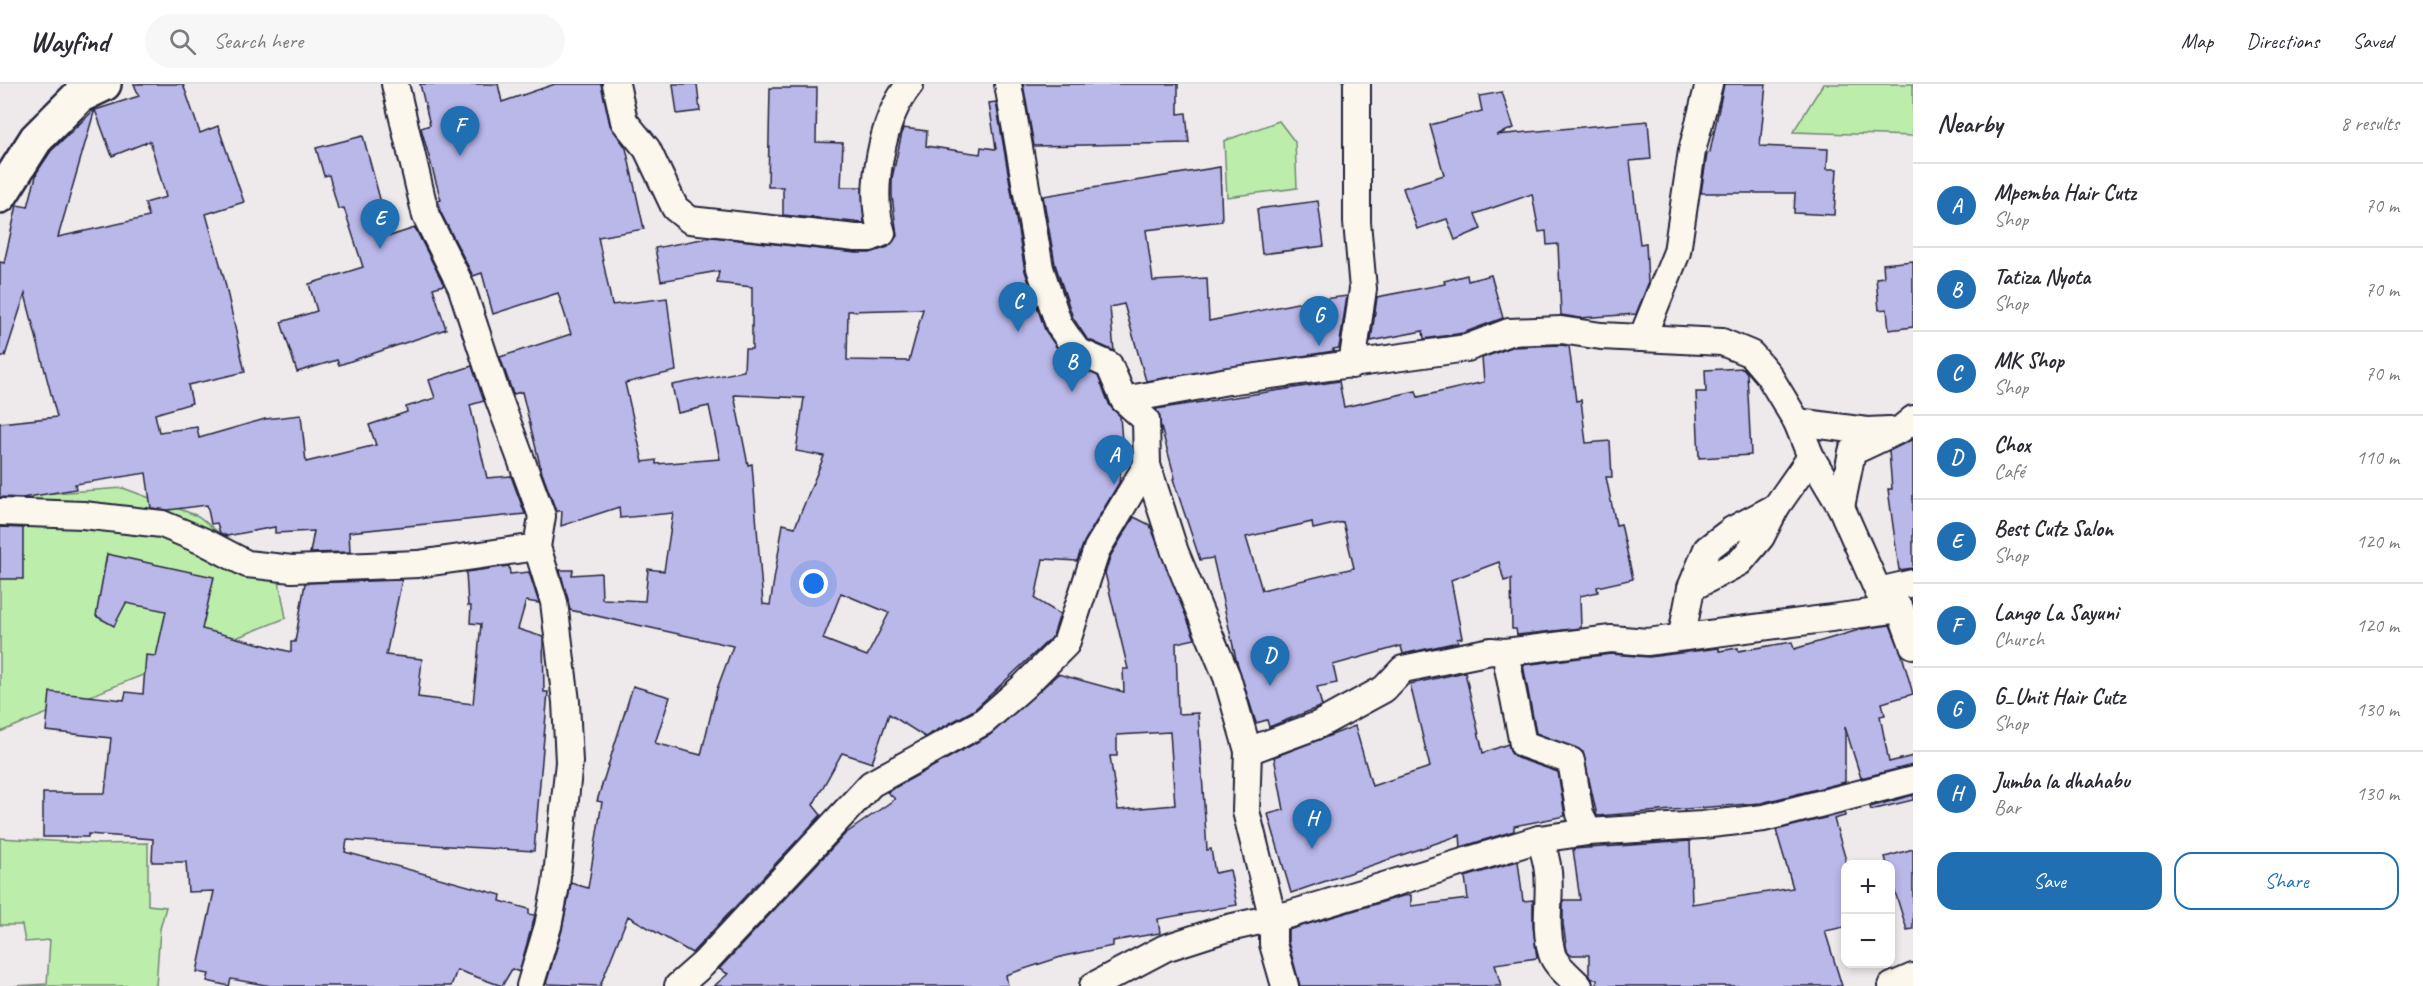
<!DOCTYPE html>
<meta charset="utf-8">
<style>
body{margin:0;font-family:Caveat,sans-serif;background:#f7f7f7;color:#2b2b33}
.controls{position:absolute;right:18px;bottom:18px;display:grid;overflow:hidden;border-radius:12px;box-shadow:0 3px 9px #0003}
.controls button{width:54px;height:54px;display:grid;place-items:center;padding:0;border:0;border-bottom:2px solid #e1e1e2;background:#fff;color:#2b2b33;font:30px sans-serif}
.you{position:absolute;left:814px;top:500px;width:21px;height:21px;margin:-15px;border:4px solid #fff;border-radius:50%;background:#1a73e8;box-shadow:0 0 0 9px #1a73e833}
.badge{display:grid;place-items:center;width:39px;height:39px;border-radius:50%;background:#1f6fb2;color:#fff;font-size:20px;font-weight:700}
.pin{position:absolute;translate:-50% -50px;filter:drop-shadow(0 2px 3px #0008)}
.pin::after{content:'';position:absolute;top:32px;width:21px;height:18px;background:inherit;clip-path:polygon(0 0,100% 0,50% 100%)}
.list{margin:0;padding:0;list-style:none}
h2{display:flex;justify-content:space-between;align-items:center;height:78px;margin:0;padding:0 24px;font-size:26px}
h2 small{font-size:20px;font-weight:400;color:#7c7c81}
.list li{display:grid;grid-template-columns:39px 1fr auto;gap:18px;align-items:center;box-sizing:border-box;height:84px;padding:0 24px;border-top:2px solid #e1e1e2}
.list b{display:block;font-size:22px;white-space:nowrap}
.list p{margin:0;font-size:20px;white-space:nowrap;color:#7c7c81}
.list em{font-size:20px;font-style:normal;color:#7c7c81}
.actions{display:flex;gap:12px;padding:18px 24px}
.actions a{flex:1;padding:14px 0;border:2px solid #1f6fb2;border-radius:18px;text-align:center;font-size:21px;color:#1f6fb2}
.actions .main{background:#1f6fb2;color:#fff}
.icon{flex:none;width:33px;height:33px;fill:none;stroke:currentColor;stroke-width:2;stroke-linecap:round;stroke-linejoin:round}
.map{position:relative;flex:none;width:1913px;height:902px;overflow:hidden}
header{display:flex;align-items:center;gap:36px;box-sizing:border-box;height:84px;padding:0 30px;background:#fff;border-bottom:2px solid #e1e1e2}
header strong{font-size:28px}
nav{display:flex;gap:33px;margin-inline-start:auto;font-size:21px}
.search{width:420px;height:54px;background:#f7f7f7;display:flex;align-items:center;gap:15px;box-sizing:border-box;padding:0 21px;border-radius:33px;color:#7c7c81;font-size:22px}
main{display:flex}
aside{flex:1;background:#fff}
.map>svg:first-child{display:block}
.green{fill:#bdedab;stroke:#708873;stroke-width:1.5}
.building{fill:#bab7e9;stroke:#22223b;stroke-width:1.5;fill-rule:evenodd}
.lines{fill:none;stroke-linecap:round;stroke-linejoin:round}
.street-casing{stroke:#22223b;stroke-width:30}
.secondary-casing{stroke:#22223b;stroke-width:38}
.street{stroke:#fbf7ec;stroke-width:26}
.secondary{stroke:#fbf7ec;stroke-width:33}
</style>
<header>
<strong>Wayfind</strong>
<div class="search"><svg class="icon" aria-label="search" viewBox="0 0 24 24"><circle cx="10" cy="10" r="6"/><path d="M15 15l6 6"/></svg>Search here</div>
<nav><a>Map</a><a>Directions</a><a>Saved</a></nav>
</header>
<main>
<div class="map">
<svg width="1913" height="902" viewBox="0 0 1913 902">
<rect width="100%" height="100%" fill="#eeeaeb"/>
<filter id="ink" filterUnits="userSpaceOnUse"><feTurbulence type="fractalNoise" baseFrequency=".0167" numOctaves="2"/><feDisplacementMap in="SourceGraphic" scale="12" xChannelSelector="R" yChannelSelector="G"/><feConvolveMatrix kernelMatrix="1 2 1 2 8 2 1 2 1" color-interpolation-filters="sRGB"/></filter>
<g filter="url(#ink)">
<g class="green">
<polygon points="1823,0 1913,0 1913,52 1793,48"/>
<polygon points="1279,37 1295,58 1297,104 1227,113 1224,57"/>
<polygon points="123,404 198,432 279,497 286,534 0,648 0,426 27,411"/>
<polygon points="0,754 100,760 148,759 148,821 166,823 160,845 156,902 14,902 47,900 50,856 25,858 22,841 0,841"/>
</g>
<g class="building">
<polygon points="134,0 183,0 200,49 218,42 244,118 206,130 224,194 245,288 188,301 192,319 155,330 159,348 197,343 199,354 265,335 301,331 306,378 376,361 369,341 407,328 406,323 435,314 429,296 472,282 484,317 470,321 487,394 511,392 525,430 349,448 350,468 310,469 314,447 275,449 275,443 227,452 220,449 217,439 211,440 207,421 168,426 151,424 146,389 75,400 76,405 22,414 0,413 0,339 57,333 25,210 5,272 0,272 0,178 4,179 17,121 28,123 37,88 51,67 95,25 58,153 149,133 145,119 166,113 150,57 112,72 95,26 139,12"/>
<path d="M420,0H498L502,18L555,0H601L610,41L626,64L644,145L598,153L612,221L667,214L676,287L625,299L643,378L656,376V380L720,375L709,322L678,329L672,301L744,287L745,265H752V203L717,199L719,187L661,197L655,164L712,153L856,169H870L888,163L897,152L892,112V94L903,44L927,47L926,62L980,70L981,63L996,65L989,19L996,18L1025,187L1045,246L1065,276L1098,292L1110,322L1120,332L1123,370L1119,399L1084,458L1077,477L1043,475L1035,515L1060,530L1053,552L974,626L925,653L889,630L872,679L842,669L813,721L821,731L692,869L628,832L600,902L546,900L562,846L571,799L588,804L602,718L597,717L633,602L670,613L655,659L701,671L717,605L733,562L570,526L560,486H573L572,491L601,489L602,515L645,517L648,485L664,487L673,429L620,434L619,423L561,442L562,427H556L542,389L522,308L513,310L500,273L571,250L558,209L493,230L482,189L473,192L440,127L438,117L441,116L421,44L430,41ZM923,225L909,277L847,276L848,227ZM734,311L804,314L796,367L824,372L795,443L783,440L770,521L763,520L752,380L748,381ZM841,509L889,529L867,572L823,555Z"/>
<polygon points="673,0 697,0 700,27 677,30"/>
<polygon points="1023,0 1178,0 1178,30 1186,29 1189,59 1034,62"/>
<polygon points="1724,0 1766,0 1760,62 1828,65 1827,85 1837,85 1834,131 1794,129 1795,109 1701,109 1707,70 1710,68"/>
<polygon points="770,4 817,4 816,58 843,59 841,103 862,103 864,139 783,131 783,103 768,103"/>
<polygon points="1502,8 1514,44 1496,51 1648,37 1651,75 1630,77 1640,160 1646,159 1648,200 1636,230 1580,234 1561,231 1558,160 1547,161 1546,147 1539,148 1532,110 1475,130 1481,145 1455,156 1447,135 1417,145 1403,104 1444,91 1430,41 1482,27 1479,12"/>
<polygon points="363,52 390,152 415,144 444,201 433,204 446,245 339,281 337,276 297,288 281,238 317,227 309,200 363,183 344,124 338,125 329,91 324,92 316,64"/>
<polygon points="1220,83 1222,137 1146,146 1153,197 1207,194 1209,237 1307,217 1347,212 1339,264 1333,265 1334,267 1146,297 1124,220 1110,223 1114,267 1087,255 1073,234 1055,180 1043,112"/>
<polygon points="1318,117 1324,162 1262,170 1257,125"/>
<polygon points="1913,177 1913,243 1889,246 1887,225 1879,226 1876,194 1884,193 1883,180"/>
<polygon points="1467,191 1468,197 1491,191 1503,234 1463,249 1424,255 1423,247 1371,257 1377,213 1445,200 1444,197"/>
<path d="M1560,261L1569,262L1576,317L1581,316L1586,359L1610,357L1612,393H1606L1616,441L1621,440L1633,495L1597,503L1598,508L1580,512L1581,544L1517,551L1516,545H1512L1511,495L1504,497L1499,478L1451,496L1462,554L1457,555L1458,558L1403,570L1401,562L1333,581L1337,599L1317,603L1322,622L1269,643L1267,636L1256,639L1236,575L1213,474L1200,476L1173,395L1175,394L1156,325L1339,297L1344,323L1416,307L1418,313L1484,298L1482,274L1512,263ZM1312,438L1313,445L1343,438L1354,484L1262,506L1246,453Z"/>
<polygon points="1743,284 1747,289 1751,371 1699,374 1696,308 1706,308 1705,286"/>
<polygon points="1913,355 1913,484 1899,486 1888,405 1892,405 1889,367"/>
<path d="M1134,433L1150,441L1195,555L1176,559L1178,630L1198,629L1207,766L1211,765L1215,789L1230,786L1237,821L1158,835L1160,849L1113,857V862L1064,872L1006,891L1008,902H714L728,890L719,885L845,750L895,715L887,708L990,651L1058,590L1124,608L1123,585H1128L1105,489L1111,471ZM1170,648L1175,721L1118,726L1110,672H1117V651Z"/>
<polygon points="0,443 23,444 23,495 0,495"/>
<polygon points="107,470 214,493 202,545 291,568 291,558 295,558 305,499 402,496 386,571 422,575 418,613 473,620 481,540 470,539 471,522 468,522 466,488 509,482 510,490 529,488 539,519 526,517 518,545 543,553 544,608 548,608 534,767 347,756 345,768 501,811 500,817 529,825 529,830 535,831 519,888 512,885 502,902 457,886 451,902 271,902 231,895 229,902 207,897 209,890 197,888 214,807 188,808 186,778 152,778 153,755 88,750 88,753 43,753 43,709 105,709 111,654 46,647 50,608 124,616 126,608 143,610 146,571 156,572 166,527 126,519 114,542 96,532"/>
<polygon points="1890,541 1902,571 1913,610 1882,619 1885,631 1880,632 1889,678 1913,672 1913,681 1861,694 1845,643 1845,698 1761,719 1597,732 1583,668 1536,649 1523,581 1611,570 1649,573 1719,564 1719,567 1738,564 1738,567 1792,558 1794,565 1862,545"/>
<polygon points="1465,588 1483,669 1508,660 1511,669 1517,674 1558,688 1565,732 1514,742 1514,747 1461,763 1460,751 1291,809 1268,730 1284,726 1274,673 1355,642 1372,702 1430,683 1410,600"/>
<polygon points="1913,711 1913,716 1871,726 1870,723"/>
<polygon points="1845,729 1845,732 1834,735 1845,773 1845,843 1825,847 1842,902 1597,902 1597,895 1592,895 1589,890 1589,871 1570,871 1567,867 1563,840 1563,816 1580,816 1573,765 1690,757 1692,820 1793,804 1776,746"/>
<polygon points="1913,765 1913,845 1907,846 1890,792 1890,780 1887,780 1885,773"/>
<polygon points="1518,777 1523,817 1533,816 1533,842 1537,874 1495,880 1501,902 1300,902 1288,858 1288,846 1403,812 1411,811 1411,822 1468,815 1465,793"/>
</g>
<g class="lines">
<g class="street-casing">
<g id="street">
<polyline points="395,0 426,132 461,202 495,305 542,432 537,463 554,518 566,618 569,678 556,801 548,842 530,902"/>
<path d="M616,0L624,37L647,65L675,124L690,136L856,154H870L882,149C868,107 882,34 910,0"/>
<polyline points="1008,0 1040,184 1059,241 1077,267 1109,281 1124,316 1146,336 1147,381 1175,468 1227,593 1248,667 1246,727 1273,835 1273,860 1285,902"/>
<polyline points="1642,254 1677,168 1692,67 1709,0"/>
<polyline points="1352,281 1363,205 1357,138 1357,0"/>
<polyline points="1124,316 1228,297 1467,264 1509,248 1561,246 1601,252 1722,258 1751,270 1768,290 1797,338 1811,373 1841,423 1878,507 1900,525 1913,561"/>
<polyline points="1797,338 1867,347 1889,346"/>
<polyline points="1841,423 1852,368 1901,345 1913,335"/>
<polyline points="0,428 83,431 162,440 205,458 247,480 292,485 418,480 537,463"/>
<polyline points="1691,504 1740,478 1761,453 1776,423"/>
<polyline points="1878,507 1913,499"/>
<polyline points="1682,551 1691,504 1707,465 1732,446 1776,423 1811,373"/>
<polyline points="1505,568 1523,660 1571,677 1580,730 1588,748"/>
<polyline points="1248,667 1318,641 1384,605 1403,585 1491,567 1505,568 1611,555 1647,558 1900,525"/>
<path d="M1539,755C1559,800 1540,828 1552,870C1555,881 1572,894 1579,902"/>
<polyline points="678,902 703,880 871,700 983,638 1024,602 1066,560 1097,465 1147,381"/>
<polyline points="1093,902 1165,864 1224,845 1291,830 1539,755 1588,748 1702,741 1764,734 1913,696"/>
<polyline points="1892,902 1913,893"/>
</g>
</g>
<g class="secondary-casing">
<polyline id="secondary" points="0,112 36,55 79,12 104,0"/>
</g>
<use href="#street" class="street"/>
<use href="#secondary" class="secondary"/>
</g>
</g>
</svg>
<div class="controls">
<button>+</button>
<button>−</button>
</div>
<div class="you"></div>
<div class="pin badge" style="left:1114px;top:401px">A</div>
<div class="pin badge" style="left:1072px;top:308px">B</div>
<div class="pin badge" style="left:1018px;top:248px">C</div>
<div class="pin badge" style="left:1270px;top:602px">D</div>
<div class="pin badge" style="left:380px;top:165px">E</div>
<div class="pin badge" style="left:460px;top:72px">F</div>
<div class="pin badge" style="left:1319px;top:262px">G</div>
<div class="pin badge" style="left:1312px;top:765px">H</div>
</div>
<aside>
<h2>Nearby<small>8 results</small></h2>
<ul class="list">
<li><span class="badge">A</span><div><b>Mpemba Hair Cutz</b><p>Shop</p></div><em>70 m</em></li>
<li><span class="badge">B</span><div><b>Tatiza Nyota</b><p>Shop</p></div><em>70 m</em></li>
<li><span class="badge">C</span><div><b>MK Shop</b><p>Shop</p></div><em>70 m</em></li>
<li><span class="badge">D</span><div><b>Chox</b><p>Café</p></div><em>110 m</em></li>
<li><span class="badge">E</span><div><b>Best Cutz Salon</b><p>Shop</p></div><em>120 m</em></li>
<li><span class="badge">F</span><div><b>Lango La Sayuni</b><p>Church</p></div><em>120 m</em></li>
<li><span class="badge">G</span><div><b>G_Unit Hair Cutz</b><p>Shop</p></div><em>130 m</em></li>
<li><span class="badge">H</span><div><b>Jumba la dhahabu</b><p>Bar</p></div><em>130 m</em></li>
</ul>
<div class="actions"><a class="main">Save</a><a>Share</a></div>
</aside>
</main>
